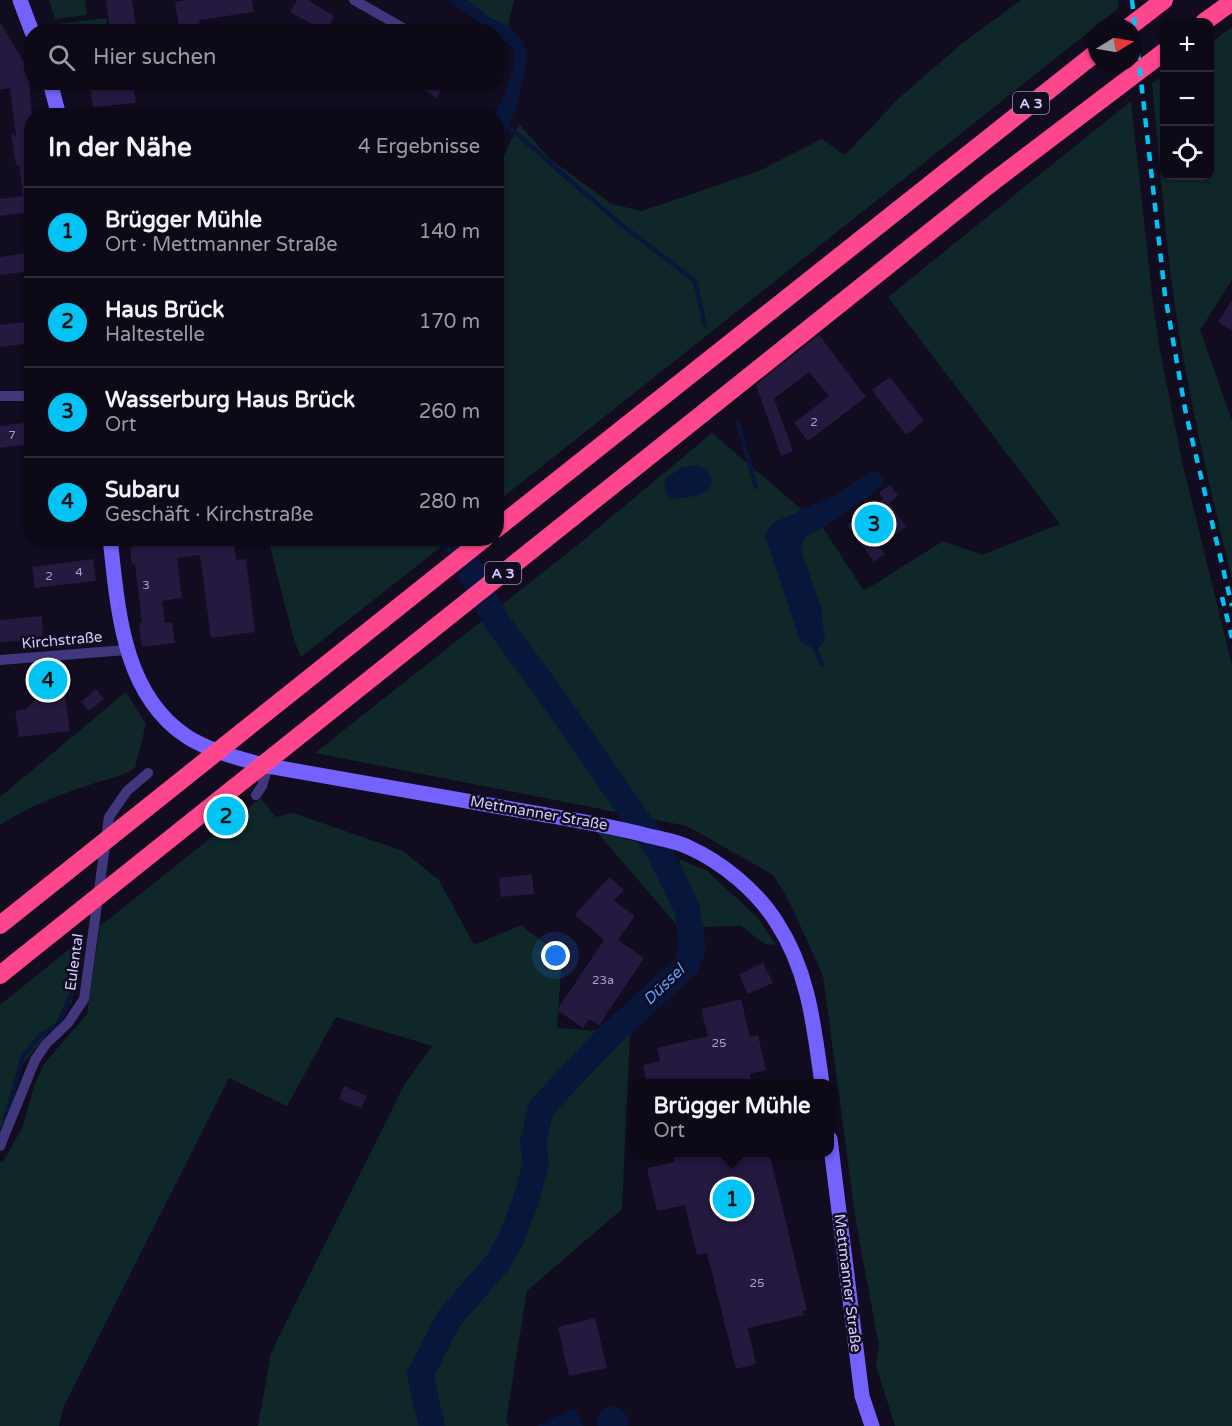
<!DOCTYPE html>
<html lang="de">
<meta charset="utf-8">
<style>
body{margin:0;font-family:"Varela Round",sans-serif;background:#1b1724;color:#f1f3f6}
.controls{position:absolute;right:18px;top:18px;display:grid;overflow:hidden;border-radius:12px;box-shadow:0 2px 4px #0004}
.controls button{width:54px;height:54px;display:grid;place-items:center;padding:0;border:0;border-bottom:2px solid #2d2a36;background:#0d0917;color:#f1f3f6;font:30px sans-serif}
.compass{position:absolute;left:1088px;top:18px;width:54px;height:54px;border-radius:50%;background:#0d0917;box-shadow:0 2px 4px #0004;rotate:79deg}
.you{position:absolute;left:556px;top:956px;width:21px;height:21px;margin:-15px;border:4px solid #fff;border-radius:50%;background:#1a73e8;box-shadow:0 0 0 9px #1a73e833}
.badge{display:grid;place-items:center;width:39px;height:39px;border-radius:50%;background:#02c3f3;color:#111;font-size:20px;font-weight:700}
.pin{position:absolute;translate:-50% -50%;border:3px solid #fff;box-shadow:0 2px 6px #0006}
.popup{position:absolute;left:630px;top:1079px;width:204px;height:78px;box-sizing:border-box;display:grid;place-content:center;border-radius:12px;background:#0d0917;filter:drop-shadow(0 2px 4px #0005);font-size:20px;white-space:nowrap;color:#9a9aa1}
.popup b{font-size:22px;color:#f1f3f6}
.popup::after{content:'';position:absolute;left:50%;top:100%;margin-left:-12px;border:12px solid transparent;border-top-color:#0d0917}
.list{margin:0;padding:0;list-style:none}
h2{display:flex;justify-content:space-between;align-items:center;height:78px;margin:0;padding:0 24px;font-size:26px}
h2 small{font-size:20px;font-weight:400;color:#9a9aa1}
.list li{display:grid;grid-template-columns:39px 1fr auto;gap:18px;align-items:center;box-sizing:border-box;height:90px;padding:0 24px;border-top:2px solid #2d2a36}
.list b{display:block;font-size:22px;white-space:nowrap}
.list p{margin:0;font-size:20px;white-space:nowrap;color:#9a9aa1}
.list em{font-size:20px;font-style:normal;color:#9a9aa1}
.icon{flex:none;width:33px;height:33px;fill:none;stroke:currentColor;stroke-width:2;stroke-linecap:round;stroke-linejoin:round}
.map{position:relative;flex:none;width:1232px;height:1426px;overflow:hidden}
.search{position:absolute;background:#0d0917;box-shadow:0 2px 4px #0004;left:24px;top:24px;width:480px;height:66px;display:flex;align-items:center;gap:15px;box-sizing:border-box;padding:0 21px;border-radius:24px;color:#9a9aa1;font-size:22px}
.panel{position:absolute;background:#0d0917;box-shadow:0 2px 4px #0004;left:24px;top:108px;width:480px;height:438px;border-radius:24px}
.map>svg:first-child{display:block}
.green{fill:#0f2729}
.water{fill:#09163b}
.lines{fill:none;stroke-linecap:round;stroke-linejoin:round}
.stream{stroke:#09163b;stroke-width:4.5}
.river{stroke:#09163b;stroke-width:26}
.building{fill:#24193f}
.minor{stroke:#41377d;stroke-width:10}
.secondary{stroke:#7562fe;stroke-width:15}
.motorway{stroke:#fe468c;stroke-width:18}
.rail{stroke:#02c3f3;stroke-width:4.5;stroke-dasharray:9 8;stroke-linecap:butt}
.motorway-bridge{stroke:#fe468c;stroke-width:18}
.labels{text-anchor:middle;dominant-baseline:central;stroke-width:5;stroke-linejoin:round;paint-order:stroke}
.number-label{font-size:12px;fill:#a99ecf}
.shield{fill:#110c1f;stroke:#9a91bc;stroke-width:1.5}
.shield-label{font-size:14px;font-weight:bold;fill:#d5caff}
.street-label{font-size:15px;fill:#d5caff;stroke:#110c1f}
.water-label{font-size:16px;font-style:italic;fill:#59a1fe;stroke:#110c1f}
</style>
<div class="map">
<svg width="1232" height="1426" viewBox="0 0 1232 1426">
<rect width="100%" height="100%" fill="#110c1f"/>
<g class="green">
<polygon points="49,0 85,0 87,15 55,19"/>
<polygon points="467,0 514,0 508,26 491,19"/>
<polygon points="1021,0 1118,0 1119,8 497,502 497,170 519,124 550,159 612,204 642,211 759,171 822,139 845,155 899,98 965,41"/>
<polygon points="106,18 109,31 60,31 57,24"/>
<path d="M1232,27V280L1200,330L1232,421V579C1211,493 1191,408 1177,320C1165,242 1160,163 1152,84L1164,75V176H1210V43Z"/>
<polygon points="1131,101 1152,295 1160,351 1183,466 1232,665 1232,1426 895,1426 876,1366 879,1346 856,1222 823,976 789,901 773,875 687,826 315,753 580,543 712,433 823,528 864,591 943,541 982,555 1060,524 888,297"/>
<polygon points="268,539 268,538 451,539 301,657 294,640"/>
<path d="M126,692L146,724L135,768C120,778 102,780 86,786C55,796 27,808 0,825V797Z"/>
<polygon points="261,798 275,817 293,813 403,851 439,880 474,945 521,925 562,957 557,1028 630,1033 622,1209 527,1291 506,1421 509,1426 258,1426 271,1353 404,1085 432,1046 336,1017 287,1106 229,1078 63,1408 59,1426 0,1426 0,1160 3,1162 22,1128 34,1086 44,1064 87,1014 100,926"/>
<polygon points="596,831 646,844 682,919 681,930"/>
<polygon points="679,859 707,871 758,918 776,945 765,944 741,926 700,927"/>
<polygon points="78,942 72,1002 20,1068 14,1100 0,1130 0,1005"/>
</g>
<g class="water">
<polygon points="447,0 467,0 491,19 508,26 522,40 528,56 517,107 502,139 497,161 495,115 505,93 514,65 514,49 497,35 496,32 492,31"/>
<path d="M696,465C703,468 708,470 711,477C718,497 682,498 671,499L666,493L664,480L681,468Z"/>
<polygon points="873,471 878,473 884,479 881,487 834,521 804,538 801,551 821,607 825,641 816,650 800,641 765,535 773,523 833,496"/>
<path d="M614,1406C624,1409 629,1415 628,1426H597C595,1414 602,1407 614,1406Z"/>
<polygon points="575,1408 583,1426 537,1426"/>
</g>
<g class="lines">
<g class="stream">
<polyline points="503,122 618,222 695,281 705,325"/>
<polyline points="738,423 756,487"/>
<polyline points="814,645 822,665"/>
<polyline points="5,1120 23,1056 41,1035 58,1025 74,987 80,947"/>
</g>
<polyline class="river" points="432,1426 420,1375 448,1320 498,1262 511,1239 525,1203 536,1163 533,1143 541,1108 608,1037 686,966 693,949 687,909 659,851 550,694 497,622 453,538"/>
</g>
<g class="building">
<polygon points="106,0 132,0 137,32 110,32"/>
<polygon points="187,0 252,0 254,12 199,20 201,32 180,32 175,2"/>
<polygon points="297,0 308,0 334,16 326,32 290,12"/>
<polygon points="0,22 28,69 32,116 32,212 0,216 0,199 23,196 19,165 16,165 15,159 11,133 16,136 10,88 0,90"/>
<polygon points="89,82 133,82 136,103 93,107"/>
<polygon points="410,82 446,82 437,98"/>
<polygon points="32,252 32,271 0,275 0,257"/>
<polygon points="1232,300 1232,331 1218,322"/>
<polygon points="32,321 32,343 0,347 0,325"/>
<polygon points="819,335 866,397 808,441 794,423 829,396 809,372 775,398 773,396 793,451 781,456 756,385"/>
<polygon points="890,377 924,421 906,435 872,390"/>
<polygon points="32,422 32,444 0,448 0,426"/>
<polygon points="890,485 898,496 889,503 906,527 879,546 885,554 874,562 847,525 883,499 879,493"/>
<polygon points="195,538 233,538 236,560 246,559 255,632 211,638 200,555 177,558 182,598 162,601 165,623 172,622 175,643 142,647 139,623 142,623 135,564 132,565 130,547"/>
<polygon points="93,559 96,581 35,588 32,567"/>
<polygon points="42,616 43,639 0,642 0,620"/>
<polygon points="61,671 70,731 19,737 15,711 26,709 41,695 26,675"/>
<polygon points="96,689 104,699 89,711 81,702"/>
<polygon points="532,874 534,894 501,897 499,878"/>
<polygon points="609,877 624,890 614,901 635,916 618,940 644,958 599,1025 589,1019 583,1028 557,1010 604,940 575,915"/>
<polygon points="763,963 773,983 748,994 739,974"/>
<polygon points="741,999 750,1037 758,1035 766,1070 750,1074 752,1083 647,1083 643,1065 660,1061 657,1048 708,1036 701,1009"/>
<polygon points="344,1086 367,1096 361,1108 339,1099"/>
<polygon points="672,1152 769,1152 807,1310 803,1311 804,1315 748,1328 756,1364 736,1369 707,1253 697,1255 685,1205 657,1211 647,1168 674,1162"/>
<polygon points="595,1318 607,1368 569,1376 558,1327"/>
</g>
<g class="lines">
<g class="minor">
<polyline points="354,0 410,32"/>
<polyline points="0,396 32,396"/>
<polyline points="0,660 126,650"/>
<polyline points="256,795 262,786 268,766"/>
<polyline points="0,1146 35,1060 46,1044 68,1023 84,999 109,817 127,791 148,773"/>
</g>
<g class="secondary">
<polyline points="20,0 32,32"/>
<polyline points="50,82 59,116"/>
<path d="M110,538C118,609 122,693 186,736C207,750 243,760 268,766C360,783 453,798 546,815C580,821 615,827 649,836C662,839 676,841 688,847C722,862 757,891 777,923C809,972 814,1027 822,1084"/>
<polyline points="830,1139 862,1396 872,1426"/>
</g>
<g class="motorway">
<polyline points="1204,22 1232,2"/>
<polyline points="1129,27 1164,0"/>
<polyline points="990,184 1164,52"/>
<polyline points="496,529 1097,52"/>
<polyline points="0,975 16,962"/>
</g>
<g class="rail">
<polyline points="1132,0 1165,295 1186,414 1232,606"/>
<polyline points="1222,597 1232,638"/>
</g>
<g class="motorway-bridge">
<polyline points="0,925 485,538"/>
<polyline points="16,962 990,184"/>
</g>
</g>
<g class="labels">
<g class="number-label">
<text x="814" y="422">2</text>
<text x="12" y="435">7</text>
<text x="79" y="572">4</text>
<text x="49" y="576">2</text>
<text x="146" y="585">3</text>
<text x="603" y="980">23a</text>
<text x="719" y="1043">25</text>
<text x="757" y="1283">25</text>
</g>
<g class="shield">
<rect x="1013" y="92" width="36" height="22" rx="4.5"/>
<rect x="485" y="562" width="36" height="22" rx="4.5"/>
</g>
<g class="shield-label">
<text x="1031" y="103">A 3</text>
<text x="503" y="573">A 3</text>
</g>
<g class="street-label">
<text transform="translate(62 640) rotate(-5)">Kirchstraße</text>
<text transform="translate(539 813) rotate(10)">Mettmanner Straße</text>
<text transform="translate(74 962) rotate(-82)">Eulental</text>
<text transform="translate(848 1283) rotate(83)">Mettmanner Straße</text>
</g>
<g class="water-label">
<text transform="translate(664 985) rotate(-44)">Düssel</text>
</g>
</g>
</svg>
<div class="controls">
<button>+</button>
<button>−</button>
<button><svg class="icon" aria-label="locate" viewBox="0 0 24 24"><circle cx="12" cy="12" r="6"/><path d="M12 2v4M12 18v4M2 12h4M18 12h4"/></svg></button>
</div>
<svg class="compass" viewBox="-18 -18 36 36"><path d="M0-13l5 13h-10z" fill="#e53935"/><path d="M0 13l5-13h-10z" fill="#9a9aa1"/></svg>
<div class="you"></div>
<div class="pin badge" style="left:732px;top:1199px">1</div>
<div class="popup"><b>Brügger Mühle</b>Ort</div>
<div class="pin badge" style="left:226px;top:816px">2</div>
<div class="pin badge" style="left:874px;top:524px">3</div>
<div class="pin badge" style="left:48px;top:680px">4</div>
<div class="search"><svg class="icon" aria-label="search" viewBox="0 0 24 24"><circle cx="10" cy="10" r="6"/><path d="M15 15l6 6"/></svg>Hier suchen</div>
<section class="panel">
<h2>In der Nähe<small>4 Ergebnisse</small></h2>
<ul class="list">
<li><span class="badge">1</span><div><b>Brügger Mühle</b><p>Ort · Mettmanner Straße</p></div><em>140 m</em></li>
<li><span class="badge">2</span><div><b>Haus Brück</b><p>Haltestelle</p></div><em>170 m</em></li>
<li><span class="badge">3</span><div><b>Wasserburg Haus Brück</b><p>Ort</p></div><em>260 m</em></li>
<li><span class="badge">4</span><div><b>Subaru</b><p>Geschäft · Kirchstraße</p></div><em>280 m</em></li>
</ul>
</section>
</div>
